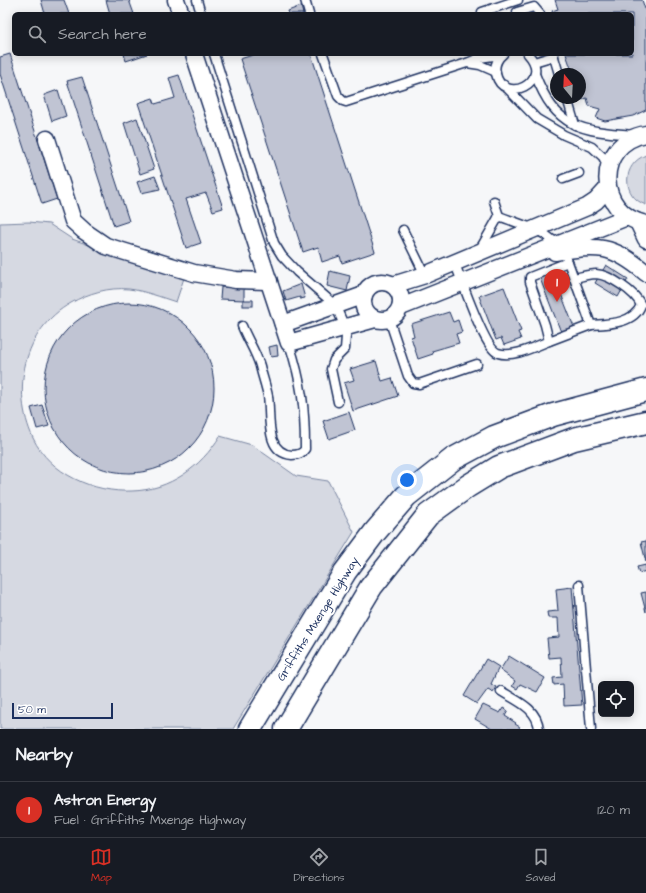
<!DOCTYPE html>
<meta charset="utf-8">
<style>
body{margin:0;font-family:"Architects Daughter",sans-serif;background:#20242c;color:#f1f3f6}
.controls{position:absolute;right:12px;bottom:12px;display:grid;overflow:hidden;border-radius:6px;box-shadow:0 2px 10px #0003}
.controls button{width:36px;height:36px;display:grid;place-items:center;padding:0;border:0;border-bottom:1px solid #363941;background:#171b24;color:#f1f3f6;font:20px sans-serif}
.compass{position:absolute;left:550px;top:68px;width:36px;height:36px;border-radius:50%;background:#171b24;box-shadow:0 2px 10px #0003;rotate:342deg}
.scale{position:absolute;left:12px;bottom:10px;width:101px;box-sizing:border-box;padding-left:4px;border:2px solid #1b2f5e;border-top:0;font-size:11px;line-height:14px;white-space:nowrap;color:#1b2f5e;-webkit-text-stroke:3px #fff;paint-order:stroke}
.you{position:absolute;left:407px;top:480px;width:14px;height:14px;margin:-10px;border:3px solid #fff;border-radius:50%;background:#1a73e8;box-shadow:0 0 0 6px #1a73e833}
.badge{display:grid;place-items:center;width:26px;height:26px;border-radius:50%;background:#d93025;color:#fff;font-size:13px;font-weight:700}
.pin{position:absolute;translate:-50% -33px;filter:drop-shadow(0 1px 2px #0008)}
.pin::after{content:'';position:absolute;top:21px;width:14px;height:12px;background:inherit;clip-path:polygon(0 0,100% 0,50% 100%)}
.list{margin:0;padding:0;list-style:none}
h2{display:flex;justify-content:space-between;align-items:center;height:52px;margin:0;padding:0 16px;font-size:17px}
h2 small{font-size:13px;font-weight:400;color:#9ea1a6}
.list li{display:grid;grid-template-columns:26px 1fr auto;gap:12px;align-items:center;box-sizing:border-box;height:56px;padding:0 16px;border-top:1px solid #363941}
.list b{display:block;font-size:15px;white-space:nowrap}
.list p{margin:0;font-size:13px;white-space:nowrap;color:#9ea1a6}
.list em{font-size:13px;font-style:normal;color:#9ea1a6}
.icon{flex:none;width:22px;height:22px;fill:none;stroke:currentColor;stroke-width:2;stroke-linecap:round;stroke-linejoin:round}
.map{position:relative;flex:none;width:646px;height:729px;overflow:hidden}
.search{position:absolute;background:#171b24;box-shadow:0 2px 10px #0003;left:12px;right:12px;top:12px;height:44px;display:flex;align-items:center;gap:10px;box-sizing:border-box;padding:0 14px;border-radius:6px;color:#9ea1a6;font-size:15px}
.sheet{height:108px;background:#171b24}
nav{display:flex;justify-content:space-around;align-items:center;box-sizing:border-box;height:56px;border-top:1px solid #363941;background:#171b24;font-size:11px;color:#9ea1a6}
nav a{display:grid;justify-items:center;gap:2px}
nav .on{color:#d93025}
.map>svg:first-child{display:block}
.green{fill:#d6d9e2;stroke:#7884a0}
.building{fill:#c0c4d3;stroke:#1b2f5e}
.lines{fill:none;stroke-linecap:round;stroke-linejoin:round}
.lane-casing{stroke:#1b2f5e;stroke-width:11}
.street-casing{stroke:#1b2f5e;stroke-width:19}
.secondary-casing{stroke:#1b2f5e;stroke-width:25}
.lane{stroke:#fff;stroke-width:8}
.street{stroke:#fff;stroke-width:16}
.secondary{stroke:#fff;stroke-width:22}
.labels{text-anchor:middle;dominant-baseline:central;stroke-width:4;stroke-linejoin:round;paint-order:stroke}
.street-label{font-size:12px;fill:#1b2f5e;stroke:#fff}
</style>
<div class="map">
<svg width="646" height="729" viewBox="0 0 646 729">
<rect width="100%" height="100%" fill="#f6f7f9"/>
<filter id="ink" filterUnits="userSpaceOnUse"><feTurbulence type="fractalNoise" baseFrequency=".025" numOctaves="2"/><feDisplacementMap in="SourceGraphic" scale="8" xChannelSelector="R" yChannelSelector="G"/><feConvolveMatrix kernelMatrix="1 2 1 2 8 2 1 2 1" color-interpolation-filters="sRGB"/></filter>
<g filter="url(#ink)">
<g class="green">
<path d="M646,155V205C621,196 622,164 646,155Z"/>
<path d="M29,222L49,224L72,239L184,278L176,302C160,297 145,291 129,289C109,287 88,293 71,303C23,330 11,390 33,438C50,474 94,493 132,491C170,490 201,467 220,436L252,445L296,476L328,481L354,532L233,729H0V223Z"/>
</g>
<g class="building">
<polygon points="41,0 64,0 69,14 45,14"/>
<polygon points="106,0 129,0 134,14 110,14"/>
<polygon points="555,0 642,0 646,12 646,110 633,116 605,121 596,118 600,109 589,106 587,98 582,100 580,74 573,74 566,54 632,54 632,14 553,14 552,11 558,9"/>
<polygon points="301,6 303,14 289,14 288,11"/>
<polygon points="10,54 57,199 42,204 0,74 0,57"/>
<polygon points="124,54 147,54 126,61"/>
<polygon points="256,54 311,54 375,252 342,263 340,256 322,262 318,247 303,252 240,59"/>
<polygon points="179,75 223,208 213,211 206,193 186,199 201,243 186,248 138,103 153,98 155,104 175,98 169,78"/>
<polygon points="82,77 129,221 114,226 67,81"/>
<polygon points="58,90 66,116 52,121 44,95"/>
<polygon points="137,118 154,169 140,174 124,123"/>
<polygon points="155,176 160,189 141,193 137,182"/>
<polygon points="606,265 628,279 618,297 595,283"/>
<polygon points="330,271 350,276 347,291 327,286"/>
<polygon points="552,271 574,327 561,332 539,276"/>
<polygon points="301,284 305,298 300,299 300,297 286,301 283,291"/>
<polygon points="221,287 244,288 244,300 220,299"/>
<polygon points="504,287 521,331 518,332 521,339 504,345 501,338 496,340 479,296"/>
<rect x="243" y="300" width="10" height="6"/>
<circle cx="129" cy="388" r="85"/>
<polygon points="449,312 453,322 458,320 462,332 456,334 459,343 432,351 433,354 418,359 411,337 414,336 411,324"/>
<polygon points="277,345 278,356 271,357 269,347"/>
<polygon points="376,361 382,381 392,378 398,396 353,411 344,383 354,380 350,369"/>
<polygon points="42,405 49,426 37,429 31,408"/>
<polygon points="349,412 355,430 329,439 323,421"/>
<polygon points="646,541 646,562 641,542"/>
<polygon points="646,565 646,571 639,573 637,567"/>
<polygon points="572,587 582,705 564,706 563,684 554,685 553,678 562,677 561,657 549,658 547,638 559,637 558,618 548,618 547,612 558,611 556,589"/>
<polygon points="646,592 646,612 641,593"/>
<polygon points="509,656 545,678 537,692 520,684 517,689 512,686 515,681 500,670"/>
<polygon points="486,659 499,667 491,684 496,687 493,692 488,689 477,704 464,696"/>
<polygon points="483,705 500,713 503,708 508,711 505,716 516,723 515,724 520,727 518,729 492,729 475,719"/>
</g>
<g class="lines">
<g class="lane-casing">
<g id="lane">
<polyline points="197,0 201,14"/>
<polyline points="305,0 309,14"/>
<polyline points="482,12 518,0"/>
<polyline points="517,12 534,7 540,14"/>
<polyline points="214,54 274,243 282,256 297,272 335,305 345,327 346,336 345,349 334,360 331,369 338,402"/>
<polyline points="323,54 338,96 343,101 346,102 467,63"/>
<path d="M503,54C497,59 494,66 496,74C503,106 554,82 528,54"/>
<polyline points="553,54 559,74"/>
<polyline points="534,62 554,56"/>
<polyline points="496,72 480,65 467,63 479,58 501,55"/>
<path d="M535,74C556,129 581,131 634,135"/>
<polyline points="504,85 537,119 564,135 592,147 603,157 608,167"/>
<polyline points="567,98 575,125"/>
<polyline points="563,179 579,173"/>
<polyline points="494,201 499,216"/>
<polyline points="403,230 425,275"/>
<path d="M454,262C462,279 484,349 498,353C513,358 534,347 549,341L545,325L530,282V277L568,262C557,231 526,227 499,216L479,251"/>
<path d="M574,278C580,277 589,274 596,274C610,275 635,292 641,305C634,324 607,324 591,325"/>
<polyline points="389,319 408,376 413,383 419,384 477,364"/>
<path d="M242,326C247,339 256,352 260,366C262,375 266,386 268,396C271,415 264,453 292,455C298,455 302,454 305,449C305,408 302,383 289,343"/>
<polyline points="549,341 591,325 568,262"/>
<polyline points="579,585 591,729"/>
<path d="M501,691C517,701 537,708 539,729"/>
</g>
</g>
<g class="street-casing">
<g id="street">
<polyline points="176,0 181,14"/>
<polyline points="194,54 289,343 375,319"/>
<path d="M646,134C594,143 595,214 646,224"/>
<polyline points="47,139 73,221 84,231 106,246 194,273 236,280 269,281"/>
<polyline points="638,222 646,239"/>
<path d="M555,252C599,245 611,244 646,273"/>
<circle cx="382" cy="301" r="19"/>
<polyline points="393,285 425,275 587,207 596,201 608,188"/>
<polyline points="401,307 627,217"/>
<polyline points="283,324 364,295"/>
</g>
</g>
<g class="secondary-casing">
<g id="secondary">
<polyline points="250,729 345,572 375,532 406,496 453,459 494,437 553,415 646,390"/>
<polyline points="286,729 371,587 428,515 468,486 499,467 574,439 646,422"/>
</g>
</g>
<use href="#lane" class="lane"/>
<use href="#street" class="street"/>
<use href="#secondary" class="secondary"/>
</g>
</g>
<g class="labels">
<g class="street-label">
<text transform="translate(318 619) rotate(-58)">Griffiths Mxenge Highway</text>
</g>
</g>
</svg>
<div class="controls">
<button><svg class="icon" aria-label="locate" viewBox="0 0 24 24"><circle cx="12" cy="12" r="6"/><path d="M12 2v4M12 18v4M2 12h4M18 12h4"/></svg></button>
</div>
<svg class="compass" viewBox="-18 -18 36 36"><path d="M0-13l5 13h-10z" fill="#e53935"/><path d="M0 13l5-13h-10z" fill="#9ea1a6"/></svg>
<div class="scale">50 m</div>
<div class="you"></div>
<div class="pin badge" style="left:557px;top:302px">1</div>
<div class="search"><svg class="icon" aria-label="search" viewBox="0 0 24 24"><circle cx="10" cy="10" r="6"/><path d="M15 15l6 6"/></svg>Search here</div>
</div>
<section class="sheet">
<h2>Nearby<small></small></h2>
<ul class="list">
<li><span class="badge">1</span><div><b>Astron Energy</b><p>Fuel · Griffiths Mxenge Highway</p></div><em>120 m</em></li>
</ul>
</section>
<nav>
<a class="on"><svg class="icon" aria-label="map" viewBox="0 0 24 24"><path d="M3 6l6-2 6 2 6-2v14l-6 2-6-2-6 2zM9 4v14M15 6v14"/></svg>Map</a>
<a><svg class="icon" aria-label="directions" viewBox="0 0 24 24"><path d="M12 3l9 9-9 9-9-9zM9 14v-3h6M13 9l2 2-2 2"/></svg>Directions</a>
<a><svg class="icon" aria-label="saved" viewBox="0 0 24 24"><path d="M7 4h10v16l-5-4-5 4z"/></svg>Saved</a>
</nav>
